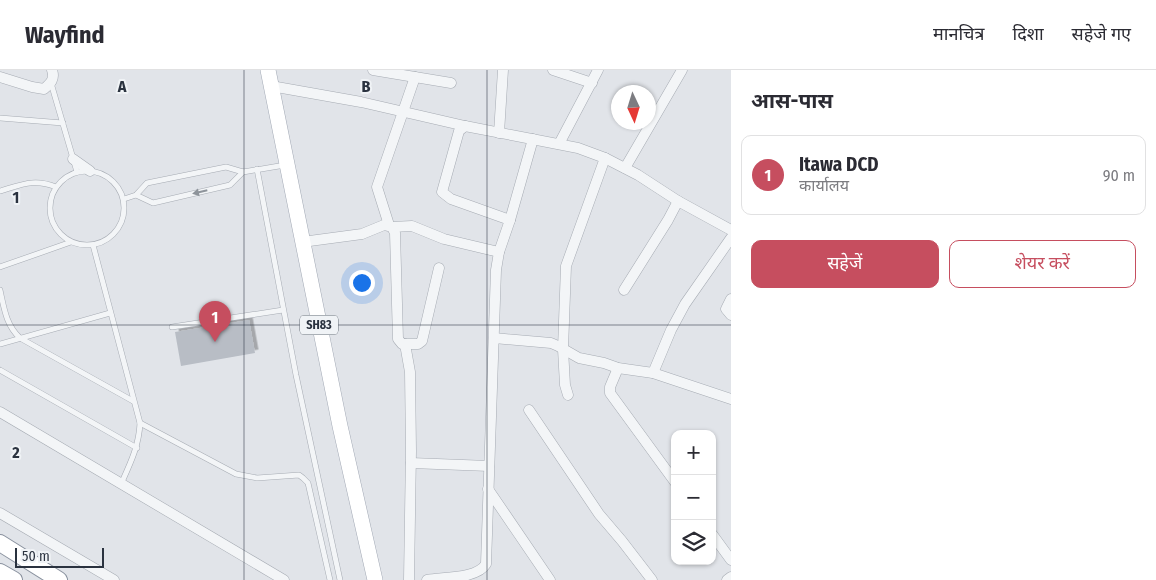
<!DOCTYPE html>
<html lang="hi">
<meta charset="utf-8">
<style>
body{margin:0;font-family:"Fira Sans Condensed","Noto Sans Devanagari",sans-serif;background:#f7f7f7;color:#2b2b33}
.controls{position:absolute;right:15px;bottom:15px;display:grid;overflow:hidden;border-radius:10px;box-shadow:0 1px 4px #0004}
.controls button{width:45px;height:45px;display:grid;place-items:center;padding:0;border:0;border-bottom:1px solid #e1e1e2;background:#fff;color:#2b2b33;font:25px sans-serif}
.compass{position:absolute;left:611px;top:15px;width:45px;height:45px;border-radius:50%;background:#fff;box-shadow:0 1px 4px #0004;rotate:176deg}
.scale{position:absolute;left:15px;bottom:12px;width:89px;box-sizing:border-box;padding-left:5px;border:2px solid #2a323f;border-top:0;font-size:14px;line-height:18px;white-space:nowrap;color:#2a323f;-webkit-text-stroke:4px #f0f3f6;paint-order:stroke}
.you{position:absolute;left:361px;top:212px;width:18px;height:18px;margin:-12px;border:4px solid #fff;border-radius:50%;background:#1a73e8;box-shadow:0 0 0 8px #1a73e833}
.badge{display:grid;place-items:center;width:32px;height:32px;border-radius:50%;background:#c64e5f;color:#fff;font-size:16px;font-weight:700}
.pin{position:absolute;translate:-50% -41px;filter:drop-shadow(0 1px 2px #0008)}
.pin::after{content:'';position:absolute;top:26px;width:18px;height:15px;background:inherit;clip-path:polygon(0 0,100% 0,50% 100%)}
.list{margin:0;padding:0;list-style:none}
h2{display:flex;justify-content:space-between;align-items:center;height:65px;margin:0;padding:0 20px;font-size:21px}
h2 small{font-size:16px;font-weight:400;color:#7c7c81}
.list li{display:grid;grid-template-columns:32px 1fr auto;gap:15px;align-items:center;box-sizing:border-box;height:80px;margin:0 10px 10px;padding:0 10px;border:1px solid #e1e1e2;border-radius:10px}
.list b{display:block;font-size:19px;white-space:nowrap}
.list p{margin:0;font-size:16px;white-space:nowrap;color:#7c7c81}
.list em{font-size:16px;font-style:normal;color:#7c7c81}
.actions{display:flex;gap:10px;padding:15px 20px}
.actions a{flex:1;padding:11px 0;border:1px solid #c64e5f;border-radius:10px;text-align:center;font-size:18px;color:#c64e5f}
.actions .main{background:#c64e5f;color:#fff}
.icon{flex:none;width:28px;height:28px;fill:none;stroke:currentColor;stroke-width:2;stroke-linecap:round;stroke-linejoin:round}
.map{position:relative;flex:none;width:731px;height:510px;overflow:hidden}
header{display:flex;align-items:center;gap:30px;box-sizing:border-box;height:70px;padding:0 25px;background:#fff;border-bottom:1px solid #e1e1e2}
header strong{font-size:24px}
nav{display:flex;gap:28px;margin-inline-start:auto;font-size:18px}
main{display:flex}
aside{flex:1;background:#fff}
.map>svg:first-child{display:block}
.building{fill:#b8bdc5;filter:url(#shadow)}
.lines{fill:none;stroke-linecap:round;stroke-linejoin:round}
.service-casing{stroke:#a6abb3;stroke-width:6}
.minor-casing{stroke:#a6abb3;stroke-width:11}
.primary-casing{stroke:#a1a8b4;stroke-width:16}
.trunk-casing{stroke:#89919e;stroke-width:18}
.service{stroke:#f3f5f7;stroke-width:5}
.minor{stroke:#f3f5f7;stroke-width:10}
.primary{stroke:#fff;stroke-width:15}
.trunk{stroke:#fff;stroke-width:16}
.oneway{fill:#8e949b}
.grid{fill:none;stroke:#2a323f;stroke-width:1;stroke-opacity:0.55}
.labels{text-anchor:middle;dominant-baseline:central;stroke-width:4;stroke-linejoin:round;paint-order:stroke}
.shield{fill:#f0f3f6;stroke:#656c76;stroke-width:1}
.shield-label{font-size:12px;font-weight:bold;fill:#2a323f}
.grid-label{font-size:16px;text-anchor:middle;font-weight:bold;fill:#2a323f;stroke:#f0f3f6;stroke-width:4;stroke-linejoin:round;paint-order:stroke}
</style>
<header>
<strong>Wayfind</strong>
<nav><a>मानचित्र</a><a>दिशा</a><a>सहेजे गए</a></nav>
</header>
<main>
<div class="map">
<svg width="731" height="510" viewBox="0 0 731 510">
<defs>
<filter id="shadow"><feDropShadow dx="3.5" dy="-3.5" stdDeviation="0" flood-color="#0004"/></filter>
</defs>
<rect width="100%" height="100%" fill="#e1e4e9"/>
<polygon class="building" points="249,250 255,283 181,296 175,262"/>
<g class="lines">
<g class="service-casing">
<g id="service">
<polyline points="51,13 77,102"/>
<polyline points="0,48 63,53"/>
<polyline points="257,99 296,305 340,510"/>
<circle cx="87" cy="138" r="37"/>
<path d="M0,121C21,115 34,108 56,117"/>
<polyline points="136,125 153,133 230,115 243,102"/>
<polyline points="124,129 136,125 147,113 226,97 243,102 285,95"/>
<path d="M93,175L140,353C139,376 130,394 121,414"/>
<polyline points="0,197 71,172"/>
<path d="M0,220C4,238 6,255 20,268L133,331"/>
<polyline points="172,257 283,240"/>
<polyline points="0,274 110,243"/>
<polyline points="0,300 137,378"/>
<polyline points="140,353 236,404 257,408 299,405 303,408 308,413 330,510"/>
</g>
</g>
<g class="minor-casing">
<g id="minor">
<polyline points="373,0 451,13"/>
<polyline points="553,0 592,13"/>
<path d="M0,7L32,17L44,19C51,13 55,9 52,0"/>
<polyline points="271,16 361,32 465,56 578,78 605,88 638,105 678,131 731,160"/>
<polyline points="465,56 459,61 442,122 451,129 510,150"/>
<polyline points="499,63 503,0"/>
<polyline points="559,74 598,0"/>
<polyline points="73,89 90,101"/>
<polyline points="625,98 682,0"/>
<polyline points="389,155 377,117 415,7"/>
<polyline points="392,157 412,156 444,169 499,182"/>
<polyline points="302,172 362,164 384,155 392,157 395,163 398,269 402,274 418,274 422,271 439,198"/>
<polyline points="624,220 668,150 678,131"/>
<polyline points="731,229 726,239 731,245"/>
<polyline points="494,268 551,273 558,276 579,288 604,293 618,298 653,303 731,329"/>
<polyline points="405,274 410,302 411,381 409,510"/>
<polyline points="618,298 610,317 610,323 675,412"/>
<polyline points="653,303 671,260 685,234 731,168"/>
<polyline points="568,325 565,315 563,279 566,196 605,88"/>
<polyline points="529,340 599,444 622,471 652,510"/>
<polyline points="0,342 284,510"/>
<polyline points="411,393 489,396"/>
<polyline points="488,419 550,510"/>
<polyline points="0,443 114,510"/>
<polyline points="712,464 731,490"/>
<path d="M427,510C443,507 477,509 486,494L496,200L499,182L510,150L533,69"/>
<polyline points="727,510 731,507"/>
</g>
</g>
<g class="primary-casing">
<polyline id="primary" points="268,0 340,356 375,510"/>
</g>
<g class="trunk-casing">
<g id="trunk">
<polyline points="0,473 59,510"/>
<polyline points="0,502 14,510"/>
</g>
</g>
<use href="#service" class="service"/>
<use href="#minor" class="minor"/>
<use href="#primary" class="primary"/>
<use href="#trunk" class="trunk"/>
</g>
<defs><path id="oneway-solid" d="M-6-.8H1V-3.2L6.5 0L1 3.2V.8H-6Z" transform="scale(1.25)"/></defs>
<use class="oneway" href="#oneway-solid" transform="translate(200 122) rotate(167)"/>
<path class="grid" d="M244,0V510M487,0V510M0,255H731"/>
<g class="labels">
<rect class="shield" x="300" y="245.5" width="38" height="19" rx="4"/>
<g class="shield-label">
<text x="319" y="255">SH83</text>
</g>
</g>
<g class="grid-label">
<text x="122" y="22">A</text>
<text x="366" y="22">B</text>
<text x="16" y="133">1</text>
<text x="16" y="388">2</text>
</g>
</svg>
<div class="controls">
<button>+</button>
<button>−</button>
<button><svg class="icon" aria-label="layers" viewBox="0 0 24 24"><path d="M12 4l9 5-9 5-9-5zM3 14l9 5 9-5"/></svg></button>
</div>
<svg class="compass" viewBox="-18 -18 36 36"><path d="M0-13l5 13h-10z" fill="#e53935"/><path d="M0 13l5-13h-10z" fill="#7c7c81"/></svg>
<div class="scale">50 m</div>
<div class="you"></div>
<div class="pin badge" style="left:215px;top:272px">1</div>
</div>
<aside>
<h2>आस-पास<small></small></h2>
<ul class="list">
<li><span class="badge">1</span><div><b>Itawa DCD</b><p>कार्यालय</p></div><em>90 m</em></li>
</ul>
<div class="actions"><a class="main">सहेजें</a><a>शेयर करें</a></div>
</aside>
</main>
